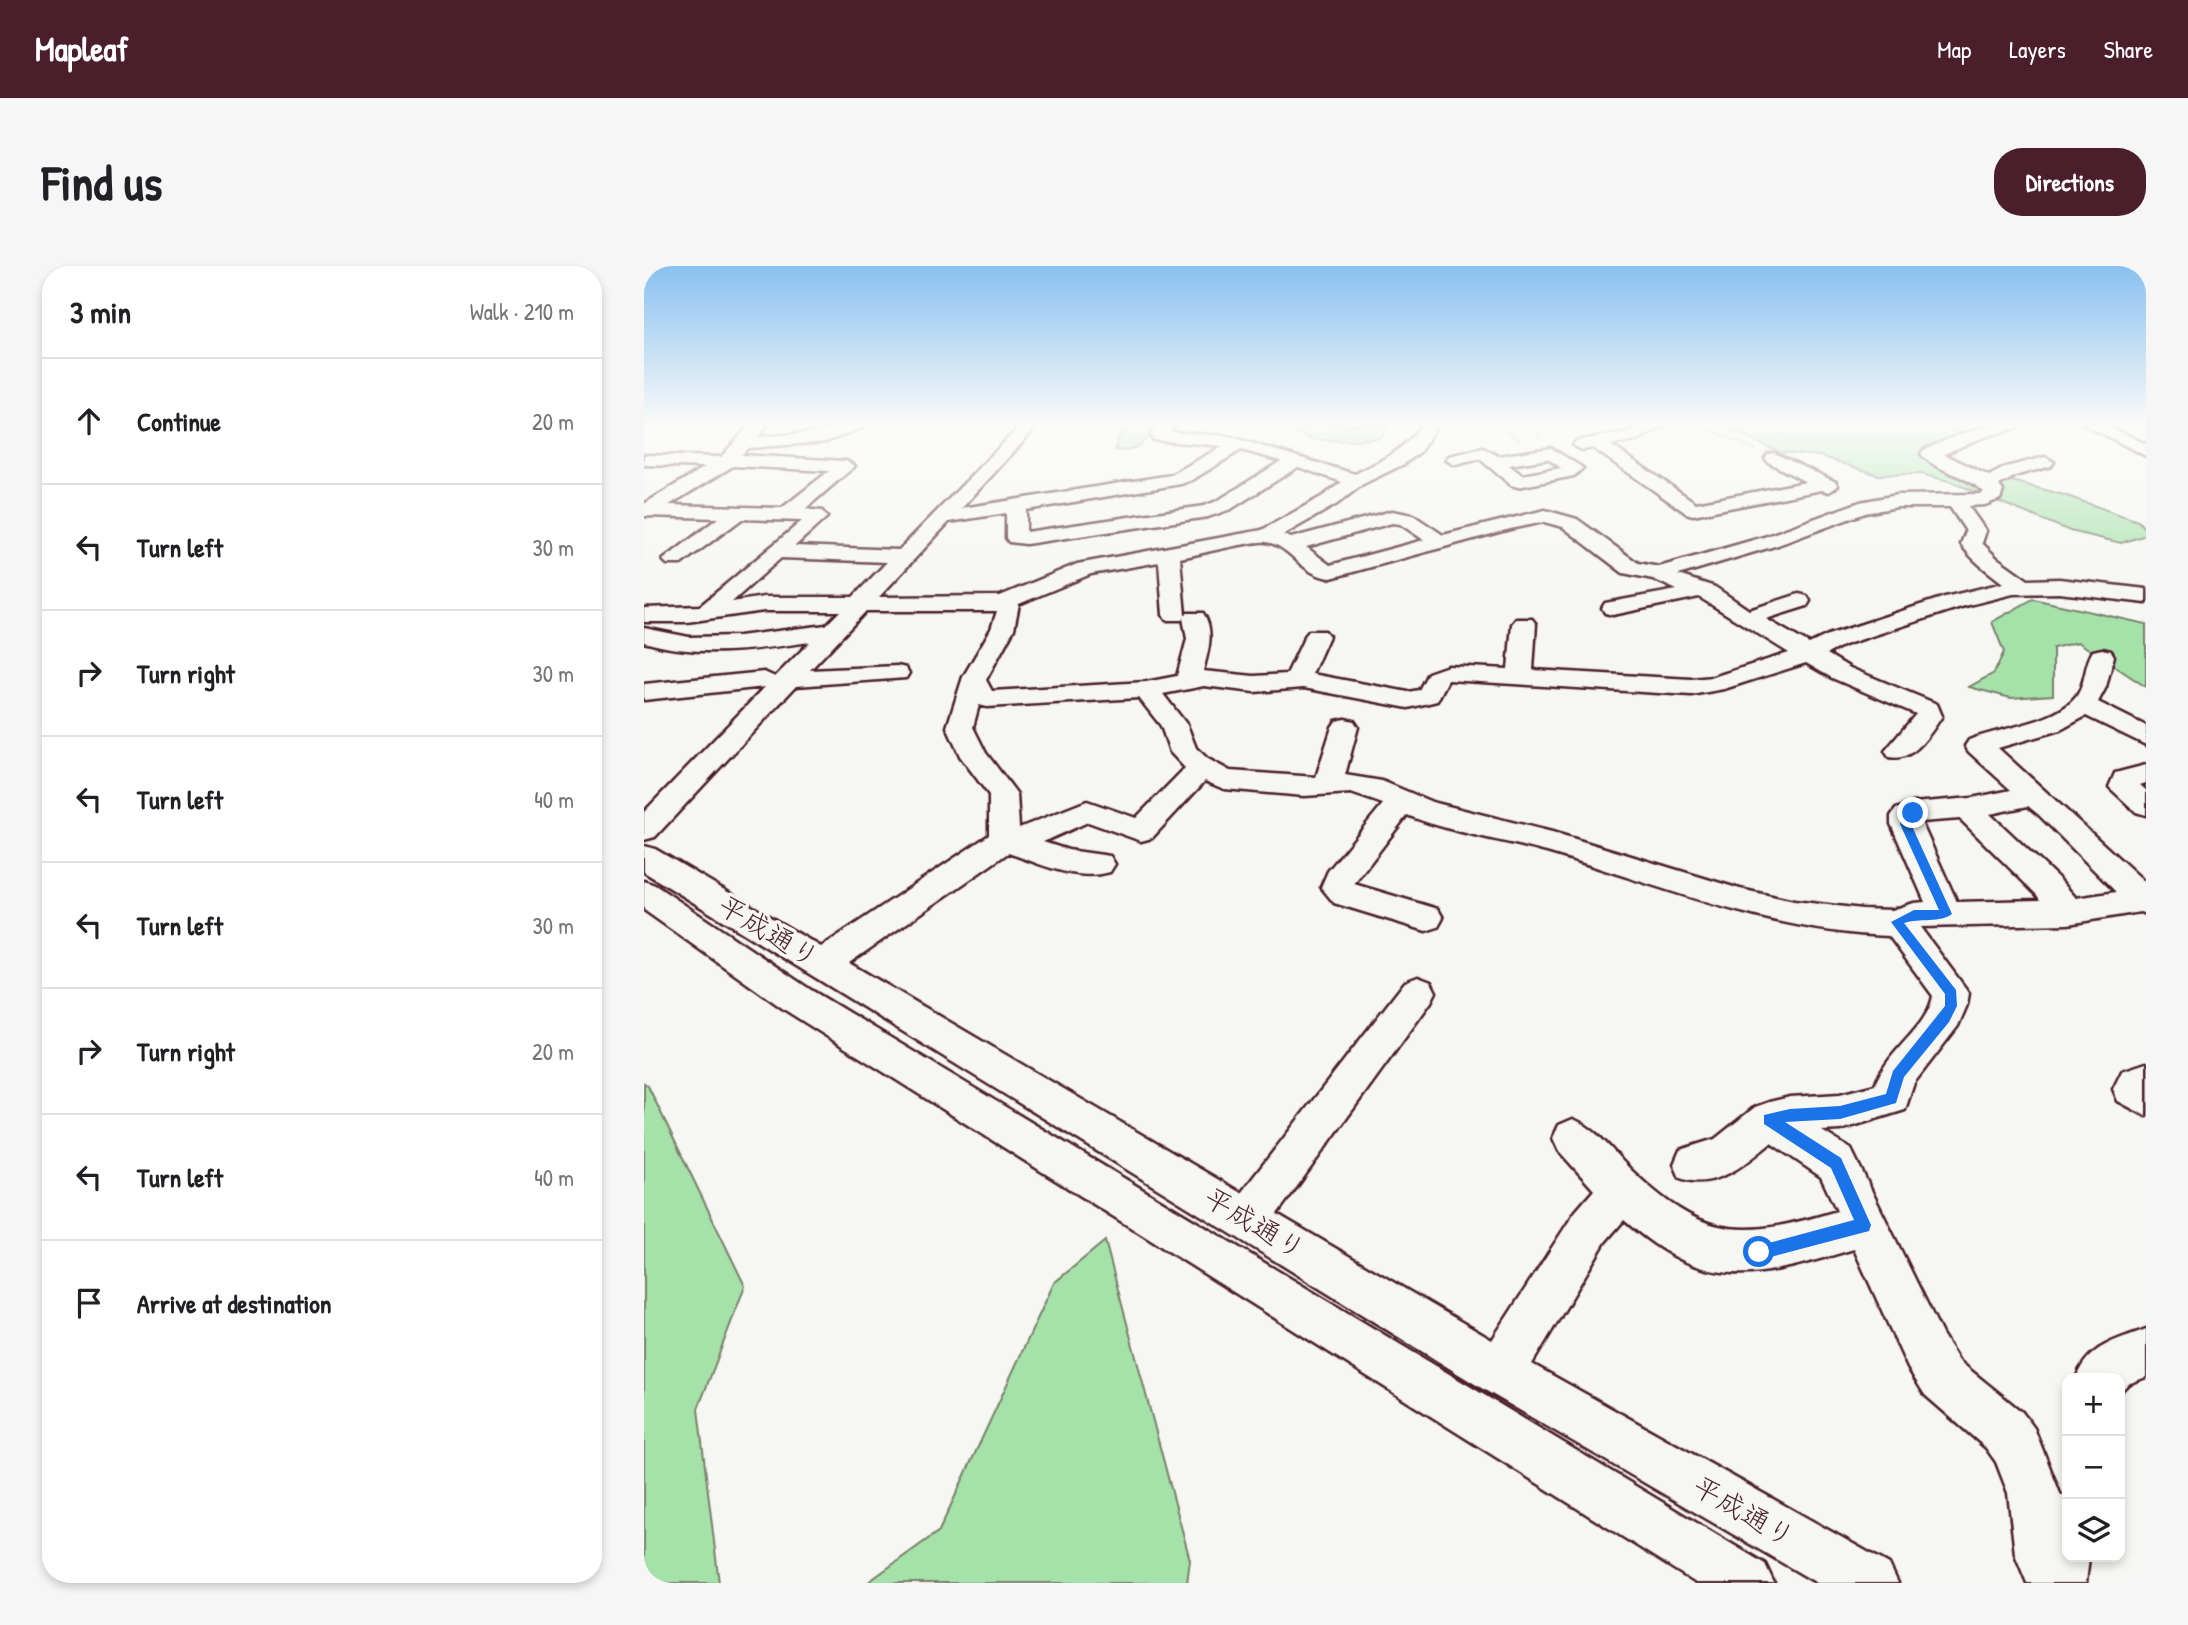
<!DOCTYPE html>
<meta charset="utf-8">
<style>
body{margin:0;font-family:"Patrick Hand","Klee One",sans-serif;background:#f6f6f6;color:#202124}
.controls{position:absolute;right:21px;bottom:21px;display:grid;overflow:hidden;border-radius:14px;box-shadow:0 4px 10px #0003}
.controls button{width:63px;height:63px;display:grid;place-items:center;padding:0;border:0;border-bottom:2px solid #e0e0e0;background:#fff;color:#202124;font:35px sans-serif}
.stop{position:absolute;width:21px;height:21px;margin:-16px;border:5px solid #1a73e8;border-radius:50%;background:#fff}
.stop.end{background:#1a73e8;border-color:#fff;box-shadow:0 2px 7px #0008}
.list{margin:0;padding:0;list-style:none}
h2{display:flex;justify-content:space-between;align-items:center;height:91px;margin:0;padding:0 28px;font-size:30px}
h2 small{font-size:23px;font-weight:400;color:#757577}
.list li{display:grid;grid-template-columns:46px 1fr auto;gap:21px;align-items:center;box-sizing:border-box;height:126px;padding:0 28px;border-top:2px solid #e0e0e0}
.list b{display:block;font-size:26px;white-space:nowrap}
.list em{font-size:23px;font-style:normal;color:#757577}
.icon{flex:none;width:38px;height:38px;fill:none;stroke:currentColor;stroke-width:2;stroke-linecap:round;stroke-linejoin:round}
.map{position:relative;flex:none;width:1502px;height:1317px;overflow:hidden;border-radius:28px}
header{display:flex;align-items:center;gap:42px;box-sizing:border-box;height:98px;padding:0 35px;background:#4a1f2b;color:#fff}
header strong{font-size:33px}
nav{display:flex;gap:38px;margin-inline-start:auto;font-size:24px}
.intro{display:flex;align-items:center;justify-content:space-between;box-sizing:border-box;height:168px;padding:0 42px}
h1{margin:0;font-size:49px}
.button{padding:18px 32px;border-radius:28px;background:#4a1f2b;color:#fff;font-size:24px;font-weight:700}
main{display:flex;gap:42px;padding:0 42px}
aside{flex:1;background:#fff;border-radius:28px;box-shadow:0 4px 10px #0003}
.map>svg:first-child{display:block}
.green{fill:#a5e2a9;stroke:#78806a;stroke-width:2}
.lines{fill:none;stroke-linecap:round;stroke-linejoin:round}
.minor-casing{stroke:#4a1f2b;stroke-width:5}
.path{stroke:#4a1f2b;stroke-width:2.5;stroke-dasharray:1 2.5;stroke-linecap:butt}
.minor{fill:#f6f6f2;fill-rule:evenodd}
.route{fill:#1a73e8}
.labels{text-anchor:middle;dominant-baseline:central;stroke-width:7;stroke-linejoin:round;paint-order:stroke}
.near-street-label{font-size:28px;fill:#4a1f2b;stroke:#f6f6f2}
</style>
<header>
<strong>Mapleaf</strong>
<nav><a>Map</a><a>Layers</a><a>Share</a></nav>
</header>
<div class="intro"><h1>Find us</h1><a class="button">Directions</a></div>
<main>
<aside>
<h2>3 min<small>Walk · 210 m</small></h2>
<ul class="list">
<li><svg class="icon" aria-label="ahead" viewBox="0 0 24 24"><path d="M12 20V5M6 11l6-6 6 6"/></svg><div><b>Continue</b></div><em>20 m</em></li>
<li><svg class="icon" aria-label="left" viewBox="0 0 24 24"><path d="M17 20v-9H6M10 6l-5 5 5 5"/></svg><div><b>Turn left</b></div><em>30 m</em></li>
<li><svg class="icon" aria-label="right" viewBox="0 0 24 24"><path d="M7 20v-9h11M14 6l5 5-5 5"/></svg><div><b>Turn right</b></div><em>30 m</em></li>
<li><svg class="icon" aria-label="left" viewBox="0 0 24 24"><path d="M17 20v-9H6M10 6l-5 5 5 5"/></svg><div><b>Turn left</b></div><em>40 m</em></li>
<li><svg class="icon" aria-label="left" viewBox="0 0 24 24"><path d="M17 20v-9H6M10 6l-5 5 5 5"/></svg><div><b>Turn left</b></div><em>30 m</em></li>
<li><svg class="icon" aria-label="right" viewBox="0 0 24 24"><path d="M7 20v-9h11M14 6l5 5-5 5"/></svg><div><b>Turn right</b></div><em>20 m</em></li>
<li><svg class="icon" aria-label="left" viewBox="0 0 24 24"><path d="M17 20v-9H6M10 6l-5 5 5 5"/></svg><div><b>Turn left</b></div><em>40 m</em></li>
<li><svg class="icon" aria-label="arrive" viewBox="0 0 24 24"><path d="M6 21V4h12l-3 4 3 4H6"/></svg><div><b>Arrive at destination</b></div></li>
</ul>
</aside>
<div class="map">
<svg width="1502" height="1317" viewBox="0 0 1502 1317">
<rect width="100%" height="100%" fill="#f6f6f2"/>
<filter id="ink" filterUnits="userSpaceOnUse"><feTurbulence type="fractalNoise" baseFrequency=".0143" numOctaves="2"/><feDisplacementMap in="SourceGraphic" scale="14" xChannelSelector="R" yChannelSelector="G"/><feConvolveMatrix kernelMatrix="1 2 1 2 8 2 1 2 1" color-interpolation-filters="sRGB"/></filter>
<g filter="url(#ink)">
<g class="green">
<path d="M456,158H515C503,174 493,187 471,184L477,164L474,161Z"/>
<polygon points="636,158 745,158 737,172 703,175 664,173"/>
<polygon points="1075,158 1317,158 1313,168 1282,181 1334,206 1420,229 1494,255 1502,264 1502,269 1477,277 1426,265 1305,215 1277,208 1234,209 1176,190 1135,186"/>
<polygon points="1389,333 1502,358 1502,421 1434,376 1409,382 1409,429 1367,432 1325,421 1350,407 1360,386 1348,356"/>
<polygon points="0,817 4,820 101,1020 54,1143 75,1317 0,1317"/>
<polygon points="461,975 546,1294 543,1317 223,1317 295,1265 410,1017"/>
</g>
<g class="lines">
<g class="minor-casing">
<g id="minor">
<path d="M107,158H124L114,171L179,166L198,158H220L218,162L182,176L104,182L97,189L202,195L211,200L161,243L178,245L183,251L151,280L255,284L378,158H395L318,242L527,209L579,180L509,174L507,167L514,158H532L526,166L584,170L711,208C741,193 758,186 778,158H794L776,186L760,198L719,218L693,238L639,269L647,272L748,245L769,249L799,269L901,244L933,253L994,297L1015,301L1120,271L1216,236L1253,229L1337,228L1340,226C1323,209 1291,205 1277,188L1280,184C1314,169 1337,158 1374,158L1372,162L1337,172L1300,188L1345,210L1362,201L1401,191L1410,196L1407,200L1374,209L1355,219L1359,225L1356,233L1341,239L1324,240L1342,265L1338,277L1353,292L1384,314L1415,313L1502,323V337L1415,327L1369,328L1317,341L1200,379L1183,388L1206,402L1293,438L1298,450C1286,468 1269,497 1245,491L1241,485L1272,448L1188,412L1162,397L1080,423L1047,429L804,414L793,435L764,442L660,422L610,426L560,420L519,428L543,459L552,482L564,493L586,505L672,511L688,461L692,455L701,453L710,455L714,461L701,509L738,515L788,536L908,566L1096,623L1150,635L1218,643L1248,644L1270,637L1281,636L1247,558V550L1252,543L1269,537L1328,532L1367,524L1325,486L1321,480L1325,474C1355,462 1412,457 1432,431C1442,418 1440,398 1449,385L1458,383L1467,385L1470,390L1462,421L1454,436L1502,460V479L1442,450L1416,464L1354,482L1502,617V648L1496,646L1424,658L1276,661L1325,727L1323,739L1314,760L1270,817L1261,844L1196,864L1178,865L1207,883L1298,1068L1315,1095L1378,1146L1390,1162L1417,1230L1423,1228V1291H1445L1442,1317H1383L1371,1288L1364,1227L1352,1196L1342,1182L1281,1129L1264,1102L1210,983C1112,1012 1064,1028 980,954L961,976L888,1098L1245,1298L1254,1317H1173L839,1123L0,606V580L11,583L177,681L345,569V529L316,490L303,461L319,411L347,363L353,345H222L166,404L253,400L262,402L265,407L262,412L152,420L11,571L0,574V546L121,421L0,434V418L120,406L131,411L166,376C110,384 55,392 0,376V362L45,371L95,370L182,359L196,345H120L43,356H0V342L56,340L158,255L98,253L37,298H23L19,294L74,252L0,250V238L61,201L0,199V189L77,191ZM597,184L637,195L573,235L560,240L382,266V244L537,218L548,214ZM89,200L185,205L138,242L25,239ZM654,201L698,216L679,230L618,264L433,298L356,330L235,331L305,256L362,247V272L365,276L382,278L564,251L587,243ZM1253,241H1306L1322,265L1317,278C1328,294 1343,305 1359,317L1301,331L1184,369L1165,378L1122,353L1163,340L1166,335L1163,330L1155,328L1105,344L1071,321L1034,309L1134,279L1221,247ZM900,256L919,261L979,307L1009,313L1033,324L961,337L958,342L961,347L969,349L1055,331L1145,387L1069,411L1047,413L889,404L892,358L888,353H872L868,358L864,403L804,400L784,407L775,424L764,426L668,408L685,370L681,365H665L661,370L643,408L610,410L559,405C564,386 571,365 559,347H543L539,352L543,373L533,410L502,416L348,425L342,414L370,363L375,338L447,308L515,296L519,349L522,354H538L541,349L536,292C552,289 610,274 622,276C648,280 656,309 687,312L866,263ZM748,257L756,258L780,274L686,299L662,281ZM137,292L243,296L209,331H120L88,336ZM495,432L517,460L526,486L541,502L492,552L443,535L375,562L373,528L342,487L329,461L335,439L343,441ZM561,515L580,523L660,530L707,527L739,538L684,605L677,621L690,637L782,665L794,661L799,652L794,643L710,618L763,549C804,566 859,574 903,586C1016,619 1125,666 1245,670L1289,730C1283,763 1244,783 1231,819L1196,828L1146,831L1125,836L1111,841L1071,873L1036,884L1030,898L1036,912C1070,925 1102,898 1127,877L1177,911L1193,945C1094,975 1057,973 981,898C965,881 951,862 929,853L915,859L909,872L915,885L950,924L931,946L848,1074L633,948L787,736L792,726L787,716L774,711L761,716L597,927L205,697L364,587C395,597 432,616 466,606L471,598L466,590L424,584L399,576L444,556L497,575L508,572ZM1384,540L1395,549L1472,626L1432,632L1415,613L1346,548ZM1316,553L1393,629L1396,634L1313,636L1277,556Z"/>
<polygon points="1001,158 1023,158 993,174 967,179 1052,237 1162,216 1124,196 1121,192 1124,188 1130,187 1192,216 1194,220 1185,226 1178,224 1049,249 1042,247 949,182 938,184 929,179 932,175 983,166"/>
<polygon points="1439,158 1460,158 1502,178 1502,190"/>
<path d="M839,182L854,190L907,182L939,202L930,210L874,221L867,219L836,193L811,199L802,194L805,190ZM904,193L917,202L878,209L865,199Z"/>
<polygon points="1502,499 1502,517 1496,519 1502,524 1502,549 1492,546 1465,521 1471,507"/>
<polygon points="0,615 11,619 167,724 1121,1298 1130,1317 1052,1317 141,744 0,644"/>
<polygon points="1502,797 1502,850 1474,835 1469,823 1478,805"/>
<path d="M1502,1063V1111L1484,1118L1476,1126V1112H1432C1445,1079 1471,1075 1502,1063Z"/>
</g>
</g>
<g class="path">
<polyline points="852,158 877,175"/>
<polyline points="889,158 897,174"/>
<polyline points="1052,158 1112,184"/>
</g>
<use href="#minor" class="minor"/>
</g>
</g>
<linearGradient id="sky" x2="0" y2="1"><stop stop-color="#89c1f0"/><stop offset="0.46" stop-color="#fbfbf9"/><stop offset="1" stop-color="#fbfbf9" stop-opacity="0"/></linearGradient>
<rect width="1502" height="342" fill="url(#sky)"/>
<path class="route" d="M1269,543L1274,547L1267,552V558L1308,648C1297,657 1275,652 1260,657L1312,724L1313,740L1305,756L1260,811L1252,837L1196,853L1141,856L1197,892L1227,959L1225,965L1115,994L1110,991L1108,986L1110,981L1210,954L1187,902L1120,858V849L1146,843L1196,840L1242,828L1249,805L1301,740V728L1247,656L1270,644H1295L1256,558L1258,547Z"/>
<g class="labels">
<g class="near-street-label">
<text transform="translate(125 665) rotate(31)">平成通り</text>
<text transform="translate(611 957) rotate(31)">平成通り</text>
<text transform="translate(1100 1245) rotate(30)">平成通り</text>
</g>
</g>
</svg>
<div class="controls">
<button>+</button>
<button>−</button>
<button><svg class="icon" aria-label="layers" viewBox="0 0 24 24"><path d="M12 4l9 5-9 5-9-5zM3 14l9 5 9-5"/></svg></button>
</div>
<div class="stop" style="left:1115px;top:986px"></div>
<div class="stop end" style="left:1269px;top:547px"></div>
</div>
</main>
